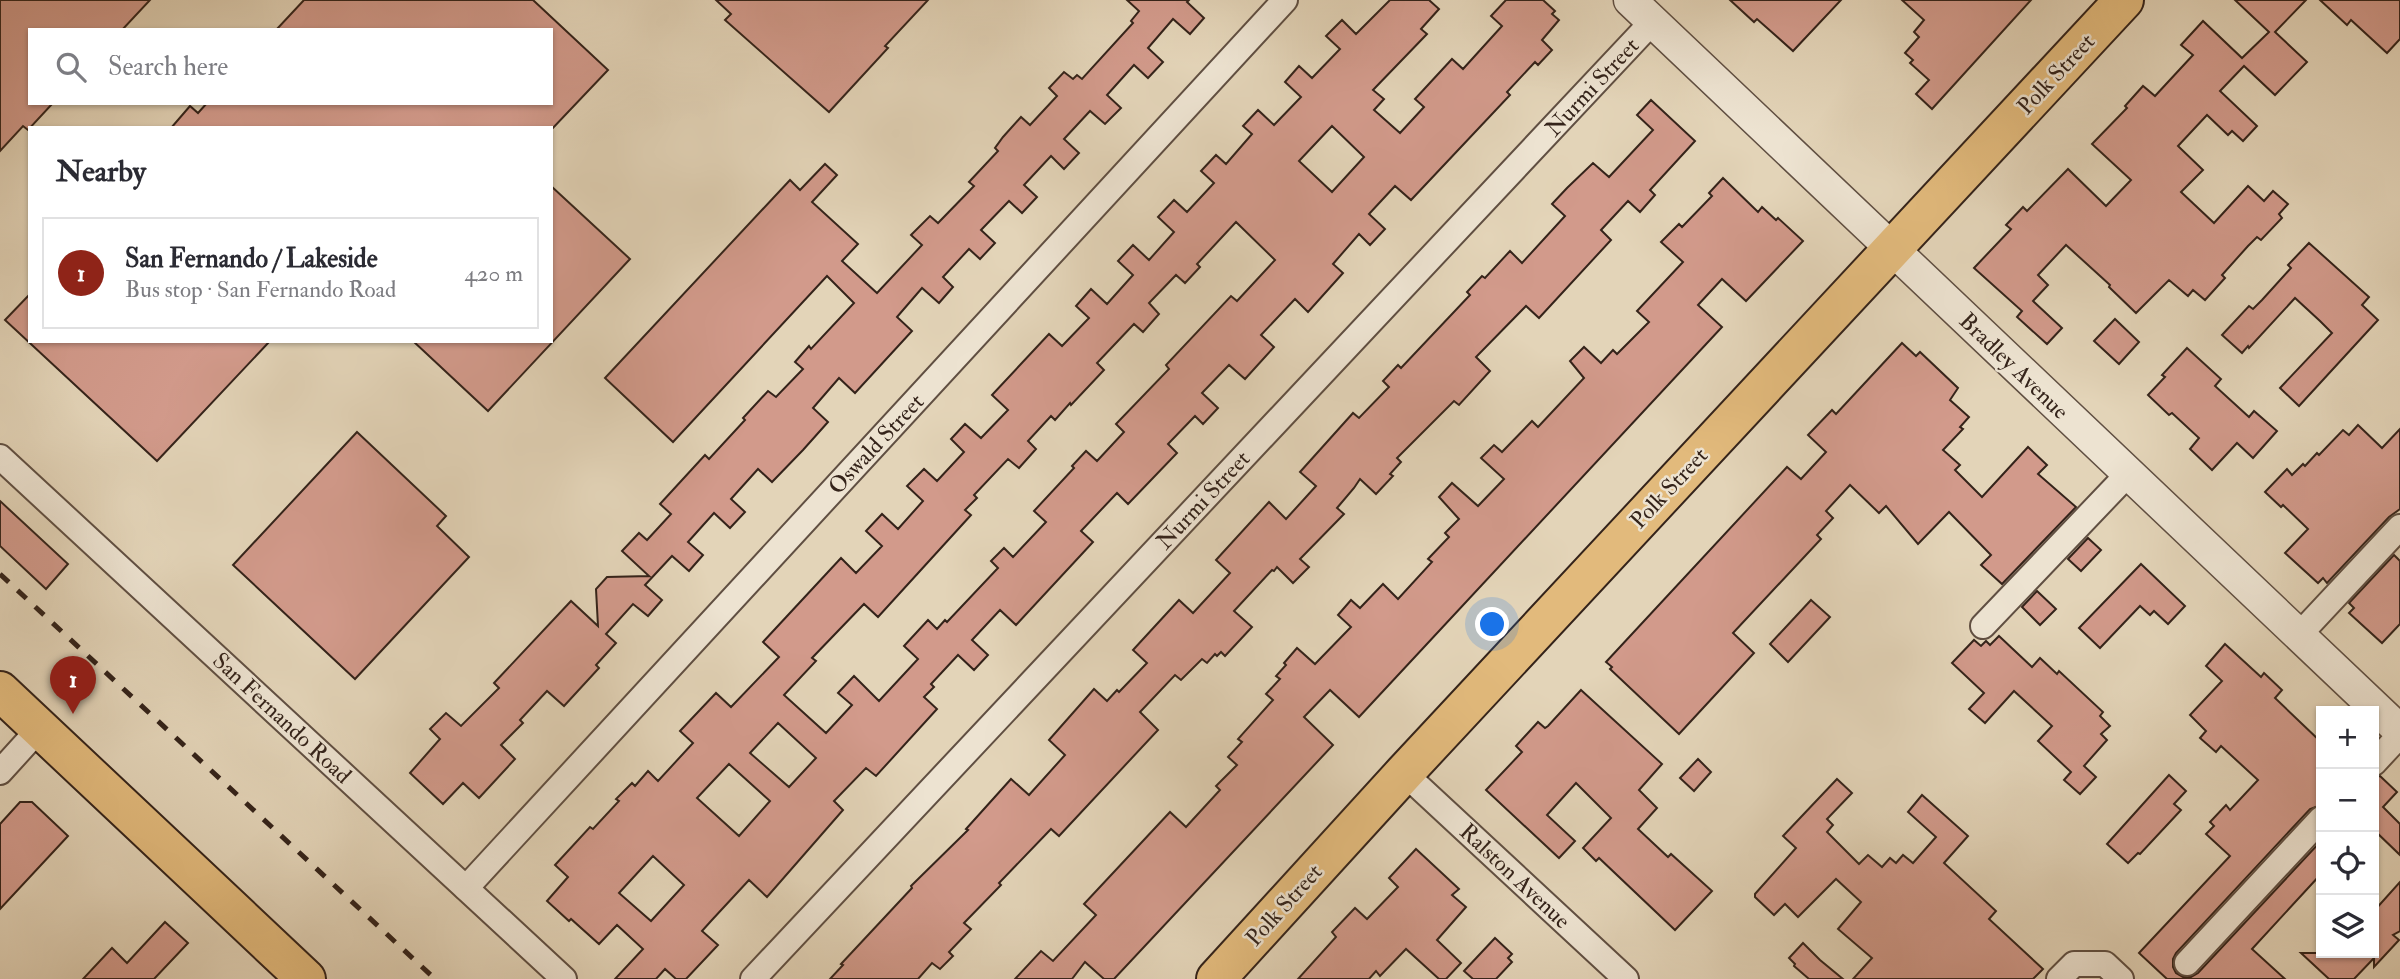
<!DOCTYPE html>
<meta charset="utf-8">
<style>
body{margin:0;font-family:"IM FELL Double Pica",serif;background:#f2f2f3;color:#2b2b33}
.controls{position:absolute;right:21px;bottom:21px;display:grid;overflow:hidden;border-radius:0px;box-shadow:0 2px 5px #0004}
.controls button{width:63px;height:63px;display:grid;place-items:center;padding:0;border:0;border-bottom:2px solid #e1e1e2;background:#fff;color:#2b2b33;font:35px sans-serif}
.you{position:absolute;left:1493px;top:625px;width:24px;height:24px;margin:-18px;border:5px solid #fff;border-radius:50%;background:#1a73e8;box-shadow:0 0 0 10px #1a73e833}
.badge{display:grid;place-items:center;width:46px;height:46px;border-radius:50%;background:#8f2418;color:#fff;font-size:23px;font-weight:700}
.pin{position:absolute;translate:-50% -58px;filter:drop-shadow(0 2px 4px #0008)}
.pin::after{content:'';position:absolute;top:37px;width:24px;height:21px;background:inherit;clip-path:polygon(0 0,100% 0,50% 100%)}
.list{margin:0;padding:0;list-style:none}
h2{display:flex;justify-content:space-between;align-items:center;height:91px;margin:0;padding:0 28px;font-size:30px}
h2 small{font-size:23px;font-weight:400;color:#7c7c81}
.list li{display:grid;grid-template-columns:46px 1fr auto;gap:21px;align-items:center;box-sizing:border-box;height:112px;margin:0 14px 14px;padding:0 14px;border:2px solid #e1e1e2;border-radius:0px}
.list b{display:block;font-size:26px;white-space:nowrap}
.list p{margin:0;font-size:23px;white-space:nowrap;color:#7c7c81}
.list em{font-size:23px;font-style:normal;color:#7c7c81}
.icon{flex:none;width:38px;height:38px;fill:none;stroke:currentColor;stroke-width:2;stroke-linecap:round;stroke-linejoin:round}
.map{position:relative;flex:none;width:2400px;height:979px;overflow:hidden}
.search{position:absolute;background:#fff;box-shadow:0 2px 5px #0004;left:28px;top:28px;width:525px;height:77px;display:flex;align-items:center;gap:18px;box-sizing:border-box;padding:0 24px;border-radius:0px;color:#7c7c81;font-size:26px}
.panel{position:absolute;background:#fff;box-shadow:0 2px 5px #0004;left:28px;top:126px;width:525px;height:217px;border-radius:0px}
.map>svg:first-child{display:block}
.building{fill:#d29a8b;stroke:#34231a;stroke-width:2;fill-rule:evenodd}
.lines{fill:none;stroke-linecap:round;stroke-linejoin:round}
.minor-casing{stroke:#604f42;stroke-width:28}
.tertiary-casing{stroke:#604f42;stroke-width:35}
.primary-casing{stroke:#34231a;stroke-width:42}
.minor{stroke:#ede3d1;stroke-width:24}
.tertiary{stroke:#ede3d1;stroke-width:32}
.primary{stroke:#e2ba7c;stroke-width:38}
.rail{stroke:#34231a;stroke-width:5;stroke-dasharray:12 12;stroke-linecap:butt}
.labels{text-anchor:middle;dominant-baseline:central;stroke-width:5;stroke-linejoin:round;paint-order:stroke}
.street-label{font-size:23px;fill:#34231a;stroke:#ede3d1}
</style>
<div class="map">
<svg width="2400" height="979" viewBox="0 0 2400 979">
<rect width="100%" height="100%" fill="#e3d4b8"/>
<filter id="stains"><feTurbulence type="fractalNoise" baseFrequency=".00286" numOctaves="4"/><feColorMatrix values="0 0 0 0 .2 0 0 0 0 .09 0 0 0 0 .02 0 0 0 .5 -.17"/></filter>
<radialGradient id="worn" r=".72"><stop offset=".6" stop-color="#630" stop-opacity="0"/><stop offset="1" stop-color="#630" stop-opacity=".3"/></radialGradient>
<g class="building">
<polygon points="0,0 150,0 122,30 30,30 30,103 53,103 28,130 23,126 0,151"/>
<polygon points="304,0 533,0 608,70 551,130 551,128 171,128 190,106 198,113 207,103 551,103 551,30 276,30"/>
<polygon points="716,0 928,0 885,46 888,48 829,112 725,20 731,14"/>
<polygon points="1127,0 1189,0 1187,2 1204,18 1190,34 1173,19 1148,48 1163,62 1148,78 1134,65 1107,95 1121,108 1105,124 1090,111 1064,139 1079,153 1064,169 1051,156 1024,185 1037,197 1022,213 1009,201 981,230 995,243 980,259 969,249 943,277 953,287 939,303 922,288 897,317 912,331 855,393 839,378 813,408 828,422 803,450 772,482 758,469 731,499 745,512 730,528 714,513 688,542 703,555 689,571 672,556 645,585 662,600 648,616 633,604 606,634 616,643 596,665 599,668 564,706 547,691 520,720 523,723 501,745 515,759 479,798 463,783 443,804 410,773 440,739 430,729 446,713 461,726 499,688 494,683 571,601 598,626 596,589 607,577 649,576 622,551 639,533 647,540 671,514 660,504 705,455 709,459 745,420 743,418 768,391 776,397 803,369 795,362 809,346 811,349 854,303 827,276 673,442 605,378 790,180 800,190 825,164 837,175 812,202 858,244 842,261 877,293 922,245 911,235 930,216 938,223 974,186 969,182 998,151 995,148 1003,137 1021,117 1030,125 1057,96 1049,88 1064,72 1073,79 1077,75 1082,79 1133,23 1131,21 1139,11"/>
<path d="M1390,0H1429L1439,9L1421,29L1427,34L1373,90L1384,99L1374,110L1400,133L1424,107L1415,99L1452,59L1463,69L1502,26L1491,16L1506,0H1543L1555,11L1552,14L1559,20L1542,40L1552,50L1538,65L1535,62L1507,92L1510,95L1411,200L1395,186L1369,214L1385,229L1370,245L1359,234L1333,264L1343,273L1308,312L1295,299L1261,335L1274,347L1245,379L1229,365L1202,393L1218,408L1203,424L1195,416L1168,444L1177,453L1128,504L1117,493L1081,531L1093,542L1016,625L1000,610L972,640L988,655L974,670L958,655L931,684L934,687L924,697L937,709L876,776L866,768L834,801L843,810L767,897L749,880L711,921L702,931L718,945L686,979H676L665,969L656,979H615L643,949L617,925L599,944L571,919L569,921L547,901L568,877L555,865L590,827L593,829L619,801L616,799L632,783L635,786L648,771L658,781L693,743L680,731L716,693L731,707L779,657L763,642L841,558L856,573L882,546L866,531L882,514L898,529L923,501L907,486L924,469L937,481L964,452L951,439L965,424L981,438L1008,410L992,395L1049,334L1062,346L1089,318L1076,306L1091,289L1107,304L1133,275L1118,261L1133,245L1149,260L1174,232L1158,217L1174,200L1187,212L1214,183L1201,171L1216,155L1226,164L1252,134L1243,126L1258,110L1274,125L1301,97L1285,82L1299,66L1312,78L1340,49L1326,36L1342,20L1356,34ZM1332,126L1364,157L1332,192L1299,161ZM1236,222L1275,260L1237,301L1231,296L1166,365L1169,369L1116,424L1124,432L1097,461L1086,451L1072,466L1074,468L1034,511L1046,522L1013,557L1004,548L991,561L998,568L947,622L945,620L937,629L928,620L904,646L918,659L879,701L854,676L838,693L852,705L826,733L784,695L816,661L812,658L864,604L878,617L971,515L965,510L977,498L974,495L1008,459L1019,468L1036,449L1028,441L1051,416L1055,420L1070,403L1071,405L1104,370L1097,363L1134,324L1143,332L1159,314L1149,303L1176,275L1185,283L1200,267L1197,264ZM778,723L816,758L789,787L750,753ZM729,764L770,801L739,836L697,798ZM653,856L684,885L651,921L619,893Z"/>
<polygon points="1730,0 1841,0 1793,51 1757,19 1754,22"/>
<polygon points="1902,0 2031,0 1932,109 1916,94 1929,80 1910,63 1913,60 1905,53 1919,37 1914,32 1924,20"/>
<polygon points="2235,0 2306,0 2275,32 2307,62 2275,95 2244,66 2220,91 2257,126 2243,141 2232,131 2228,135 2207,115 2178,146 2203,170 2181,192 2214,223 2248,186 2264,201 2273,191 2288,204 2279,214 2282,218 2261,240 2257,237 2248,246 2222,275 2225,278 2205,300 2193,290 2188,296 2169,280 2136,313 2109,287 2110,285 2066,245 2038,275 2048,285 2033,301 2062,328 2047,344 2017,317 2022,311 1974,268 2011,229 2006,225 2023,207 2027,211 2068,169 2106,206 2131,180 2092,144 2127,108 2125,106 2143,86 2155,96 2193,55 2181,45 2203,21 2242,58 2269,32"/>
<polygon points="2320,0 2400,0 2400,39 2387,53 2351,20 2347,25"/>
<polygon points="1651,100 1695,141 1650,190 1655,195 1640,212 1628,201 1601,230 1611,240 1539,318 1526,306 1476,357 1490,371 1459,405 1454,401 1397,458 1401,462 1390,474 1393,476 1376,494 1360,479 1354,488 1337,508 1344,514 1300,559 1309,567 1293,583 1277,567 1274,571 1272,570 1234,611 1252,627 1225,656 1221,652 1217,656 1215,654 1207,663 1202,659 1181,680 1175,675 1140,712 1158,730 1059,836 1051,829 999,883 1001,885 964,923 971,929 949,952 953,956 940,969 932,963 918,979 830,979 843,965 841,964 912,888 911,886 968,830 966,829 1011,779 1029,795 1065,755 1049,740 1094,689 1107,701 1117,690 1119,692 1147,663 1133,650 1179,600 1193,613 1230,573 1216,560 1269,502 1286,519 1316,486 1300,472 1353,413 1359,418 1389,387 1383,381 1398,365 1401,368 1470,295 1467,292 1482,276 1485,278 1510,251 1522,263 1565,216 1552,204 1567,188 1593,163 1609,177 1653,130 1637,115"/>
<polygon points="1723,178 1758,212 1762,207 1776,220 1778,218 1803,241 1746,301 1722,279 1698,305 1722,327 1359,717 1330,690 1304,717 1333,745 1114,979 1104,979 1085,962 1072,979 1015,979 1041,951 1053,961 1096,915 1084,904 1170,812 1186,827 1220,790 1216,786 1237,765 1228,757 1242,742 1238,739 1273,700 1266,694 1280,679 1276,676 1286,665 1284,663 1297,648 1315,664 1351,627 1338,615 1351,600 1360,608 1383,584 1398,599 1432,562 1428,559 1449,537 1445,533 1459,519 1439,497 1452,483 1478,506 1504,479 1481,458 1494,445 1502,452 1532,421 1538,427 1584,378 1570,361 1584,347 1601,363 1613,350 1617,354 1649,322 1637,311 1683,262 1661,242 1679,224 1682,227 1712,196 1709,193"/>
<polygon points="551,186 630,259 488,411 413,341 551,341"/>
<polygon points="2309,243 2369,297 2362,305 2378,320 2299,406 2280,388 2332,333 2320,321 2295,298 2249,348 2248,346 2242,353 2222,335 2249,306 2253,309 2262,300 2291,268 2288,265"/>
<polygon points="30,294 30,341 270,341 157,461 5,320"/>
<polygon points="2115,319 2139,342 2119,364 2094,341"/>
<polygon points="1902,343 1916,356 1920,352 1958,388 1950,400 1969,417 1960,427 1963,429 1943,450 1960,465 1955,470 1982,497 2028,447 2047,465 2038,474 2076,507 2002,584 1981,565 1991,555 1949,512 1918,544 1886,506 1879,513 1850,485 1826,511 1833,518 1817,535 1821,539 1733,633 1754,653 1679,734 1610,669 1612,667 1606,662 1787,467 1801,479 1826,452 1808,435 1832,410 1836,414"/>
<polygon points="2187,348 2221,379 2215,386 2249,417 2254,411 2277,431 2253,458 2237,443 2212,470 2190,449 2199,438 2172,413 2169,415 2148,395 2165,377 2162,375"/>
<polygon points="2358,425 2382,448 2400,429 2400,509 2389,517 2327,583 2323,578 2318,583 2285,553 2308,529 2283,505 2281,507 2265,492 2287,469 2292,475 2303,464 2305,466 2317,453 2319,455 2343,430 2349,435"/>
<polygon points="357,432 446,516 437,526 469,557 355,679 233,565"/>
<polygon points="0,501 68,564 46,589 0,546"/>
<polygon points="2088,538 2101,550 2081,571 2068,559"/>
<polygon points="2394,555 2400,561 2400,624 2382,643 2349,613 2354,608 2349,603"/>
<polygon points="2141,564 2185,606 2168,624 2154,611 2150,615 2140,606 2100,648 2079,628"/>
<polygon points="2037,591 2056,609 2040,625 2022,607"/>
<polygon points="1811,600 1830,617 1788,662 1770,644"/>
<polygon points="1999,636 2032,667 2040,658 2057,674 2059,671 2103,712 2100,716 2110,726 2101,734 2107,740 2084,766 2096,777 2080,794 2064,780 2071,772 2038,741 2052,726 2014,691 1985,723 1969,709 1984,693 1952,663 1974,640 1981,646 1986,641 1990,645"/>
<polygon points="2225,644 2261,677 2264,673 2282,690 2275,698 2321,742 2321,805 2310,809 2176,953 2173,959 2173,967 2176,973 2183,977 2191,977 2198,973 2321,841 2321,874 2252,949 2285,979 2167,979 2139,953 2230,856 2206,834 2214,826 2210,822 2226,805 2230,810 2258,780 2221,746 2216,752 2200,738 2206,731 2190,715 2222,681 2206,666"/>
<polygon points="1581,690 1662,764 1639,790 1657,808 1638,829 1668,857 1671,854 1712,891 1675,930 1599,858 1596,861 1583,848 1611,818 1576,783 1547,815 1575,841 1559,858 1486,790 1522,752 1516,746 1538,722 1545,728 1548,726"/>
<polygon points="1698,759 1711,772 1694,791 1680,778"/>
<polygon points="2169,775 2186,791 2174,804 2181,810 2140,854 2138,853 2128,863 2107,844"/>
<polygon points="2380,776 2397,792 2383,807 2400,824 2400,855 2374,830 2374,777"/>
<polygon points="1837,779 1852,793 1827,819 1833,825 1827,832 1859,864 1868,855 1882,867 1890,858 1896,863 1903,855 1913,863 1936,837 1908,812 1922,795 1968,836 1944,863 1996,911 1989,919 2043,969 2033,979 1853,979 1872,958 1838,929 1861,902 1836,879 1798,917 1785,904 1774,915 1755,897 1755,894 1796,848 1783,836"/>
<polygon points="20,802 32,802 68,836 0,909 0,824"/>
<polygon points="1416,849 1459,889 1452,895 1466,907 1437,940 1461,963 1446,979 1439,979 1406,949 1380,976 1376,971 1369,979 1298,979 1336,937 1332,932 1355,908 1367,919 1398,887 1389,878"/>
<polygon points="2400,882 2400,931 2393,935 2399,940 2374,967 2374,958 2354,979 2329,979 2301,953 2374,953 2374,911"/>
<polygon points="165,922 188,943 154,979 83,979 112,948 127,963"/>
<polygon points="1495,938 1512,954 1508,958 1512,962 1496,979 1473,979 1464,971"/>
<polygon points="1803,943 1820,960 1843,979 1809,979 1794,966 1795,964 1789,958"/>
</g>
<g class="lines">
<g class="minor-casing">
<g id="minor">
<polyline points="0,457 564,979"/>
<polyline points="1983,626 2129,473"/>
<polyline points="2299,635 2400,527"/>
<polyline points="2374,763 2400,735"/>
<polyline points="0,772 40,728"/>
<polyline points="1404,773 1626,979"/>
<polyline points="466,888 1285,0"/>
<polyline points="2187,963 2321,819"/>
<polyline points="753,979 1653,21"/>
<polyline points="2059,979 2074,964 2105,964 2121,979"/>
</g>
</g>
<g class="tertiary-casing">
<polyline id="tertiary" points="1630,0 2400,731"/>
</g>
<g class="primary-casing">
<g id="primary">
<polyline points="0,691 306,979"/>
<polyline points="1216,979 1404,773 2124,0"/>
</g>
</g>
<use href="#minor" class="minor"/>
<use href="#tertiary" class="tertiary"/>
<use href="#primary" class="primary"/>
<polyline class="rail" points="0,574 435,979"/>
</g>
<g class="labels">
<g class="street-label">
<text transform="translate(2056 74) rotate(-47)">Polk Street</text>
<text transform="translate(1592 87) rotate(-47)">Nurmi Street</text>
<text transform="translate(2014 366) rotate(44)">Bradley Avenue</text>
<text transform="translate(876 444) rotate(-47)">Oswald Street</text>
<text transform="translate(1669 488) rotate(-47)">Polk Street</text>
<text transform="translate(1203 500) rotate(-47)">Nurmi Street</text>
<text transform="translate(282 718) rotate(43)">San Fernando Road</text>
<text transform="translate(1515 876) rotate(43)">Ralston Avenue</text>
<text transform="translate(1284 905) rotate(-48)">Polk Street</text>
</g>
</g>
<rect width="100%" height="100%" filter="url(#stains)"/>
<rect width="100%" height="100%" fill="url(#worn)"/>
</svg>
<div class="controls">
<button>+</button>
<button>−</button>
<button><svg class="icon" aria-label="locate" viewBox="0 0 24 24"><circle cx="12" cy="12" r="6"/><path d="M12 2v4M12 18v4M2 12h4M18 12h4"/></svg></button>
<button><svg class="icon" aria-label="layers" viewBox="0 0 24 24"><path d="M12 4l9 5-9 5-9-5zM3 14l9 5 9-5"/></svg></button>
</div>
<div class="you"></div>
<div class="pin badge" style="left:73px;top:714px">1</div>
<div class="search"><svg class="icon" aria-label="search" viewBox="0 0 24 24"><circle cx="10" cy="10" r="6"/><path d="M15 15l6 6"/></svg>Search here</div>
<section class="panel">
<h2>Nearby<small></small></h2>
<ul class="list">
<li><span class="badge">1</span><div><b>San Fernando / Lakeside</b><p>Bus stop · San Fernando Road</p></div><em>420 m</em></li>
</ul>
</section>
</div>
